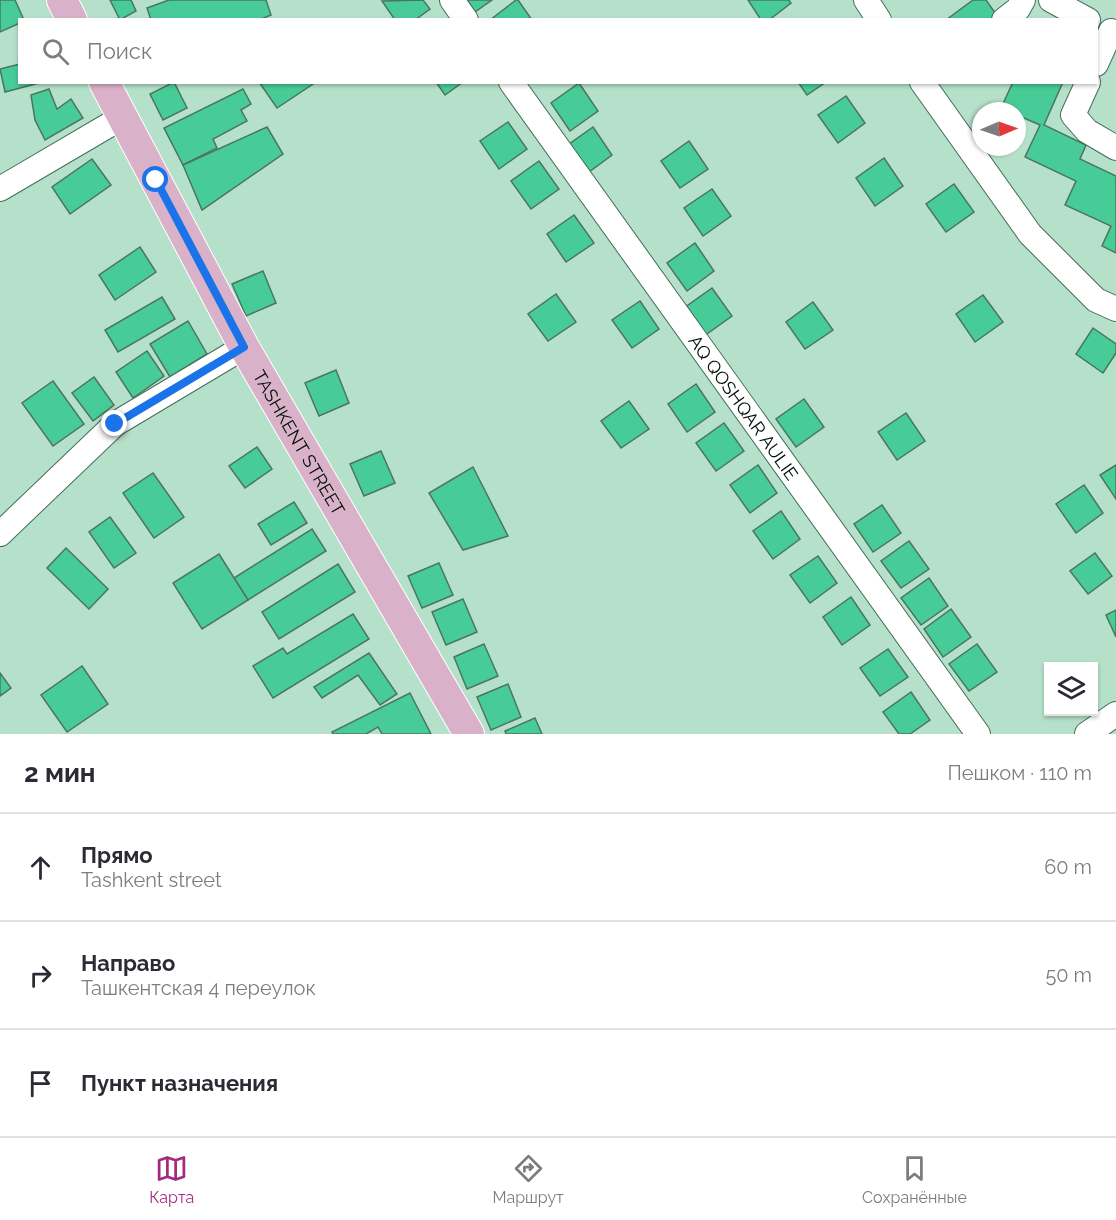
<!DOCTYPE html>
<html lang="ru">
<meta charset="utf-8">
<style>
body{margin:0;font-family:Raleway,sans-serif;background:#f7f7f7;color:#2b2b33}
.controls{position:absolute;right:18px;bottom:18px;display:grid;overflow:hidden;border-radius:0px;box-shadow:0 2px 4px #0004}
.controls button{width:54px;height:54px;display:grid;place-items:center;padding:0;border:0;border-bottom:2px solid #e1e1e2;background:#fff;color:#2b2b33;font:30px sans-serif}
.compass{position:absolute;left:972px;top:102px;width:54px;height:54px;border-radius:50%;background:#fff;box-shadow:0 2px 4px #0004;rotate:88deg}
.stop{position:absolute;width:18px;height:18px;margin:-14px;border:4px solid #1a73e8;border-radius:50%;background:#fff}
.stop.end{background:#1a73e8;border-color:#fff;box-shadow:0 2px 6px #0008}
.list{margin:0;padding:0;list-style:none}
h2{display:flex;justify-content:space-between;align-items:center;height:78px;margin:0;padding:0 24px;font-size:26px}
h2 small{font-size:20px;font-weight:400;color:#7c7c81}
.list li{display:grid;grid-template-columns:39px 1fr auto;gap:18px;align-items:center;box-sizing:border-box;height:108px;padding:0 24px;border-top:2px solid #e1e1e2}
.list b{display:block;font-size:22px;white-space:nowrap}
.list p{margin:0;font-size:20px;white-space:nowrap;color:#7c7c81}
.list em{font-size:20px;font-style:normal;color:#7c7c81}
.icon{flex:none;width:33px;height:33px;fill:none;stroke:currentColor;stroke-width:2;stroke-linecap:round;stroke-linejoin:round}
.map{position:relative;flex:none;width:1116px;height:734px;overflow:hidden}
.search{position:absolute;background:#fff;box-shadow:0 2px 4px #0004;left:18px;right:18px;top:18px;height:66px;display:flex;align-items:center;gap:15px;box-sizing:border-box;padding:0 21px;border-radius:0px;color:#7c7c81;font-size:22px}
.sheet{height:402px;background:#fff}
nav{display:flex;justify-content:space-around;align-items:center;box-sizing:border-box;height:84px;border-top:2px solid #e1e1e2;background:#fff;font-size:16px;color:#7c7c81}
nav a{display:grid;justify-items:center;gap:3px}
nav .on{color:#a42a80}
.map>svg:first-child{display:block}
.building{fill:#48cc97;stroke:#4c7561;stroke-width:1.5}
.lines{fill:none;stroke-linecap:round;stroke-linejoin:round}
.minor-casing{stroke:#456d5a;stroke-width:26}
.major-casing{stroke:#fff;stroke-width:32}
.minor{stroke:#fff;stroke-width:24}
.major{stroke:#d9b2ca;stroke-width:30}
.route{stroke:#1a73e8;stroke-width:8}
.labels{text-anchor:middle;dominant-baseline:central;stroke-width:4.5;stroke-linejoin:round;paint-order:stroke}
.street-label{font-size:18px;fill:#020f08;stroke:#c1eed7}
</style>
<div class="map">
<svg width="1116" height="734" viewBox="0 0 1116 734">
<rect width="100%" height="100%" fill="#b5e1ca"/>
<g class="building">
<polygon points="0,0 15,0 24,20 20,20 20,23 0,32"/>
<polygon points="110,0 131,0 136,11 120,20"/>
<polygon points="169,0 266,0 271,15 259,20 151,20 147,8"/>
<polygon points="423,0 430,9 415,20 395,20 382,1"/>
<polygon points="467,0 492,0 475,12"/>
<polygon points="516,0 518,0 532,20 490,20"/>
<polygon points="748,0 789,0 791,3 769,20 761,20"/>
<polygon points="973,0 986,0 998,17 994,20 946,20"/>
<polygon points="20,64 20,82 43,82 5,92 0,69"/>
<polygon points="174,82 187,108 163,120 150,94"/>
<polygon points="259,82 316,82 277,108"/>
<polygon points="436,82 463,82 445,95"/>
<polygon points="798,82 826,82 807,95"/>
<polygon points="1013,82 1063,82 1044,125 1086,145 1080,159 1116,176 1116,253 1102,246 1111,226 1065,205 1076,181 1025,157 1040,125 1017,115 1017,111 1009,111 1001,108"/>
<polygon points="579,83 598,111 570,131 551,103"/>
<polygon points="49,89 57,109 71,99 83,118 45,140 35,120 31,95"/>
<polygon points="243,89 251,104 241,110 247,121 213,139 217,148 183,165 164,128"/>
<polygon points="846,96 865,123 838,143 818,115"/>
<polygon points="508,122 527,149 499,169 480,141"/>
<polygon points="267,127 283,154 202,210 183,165"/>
<polygon points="593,127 612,155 585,175 565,147"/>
<polygon points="689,141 708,169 680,188 661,161"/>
<polygon points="884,158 903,186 875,206 856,178"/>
<polygon points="92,159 111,185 70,214 52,187"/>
<polygon points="539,161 559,189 531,209 511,181"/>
<polygon points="954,184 974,212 946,232 926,204"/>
<polygon points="712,189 731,216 703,236 684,208"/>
<polygon points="574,215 594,243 566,262 547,234"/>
<polygon points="695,243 714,271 687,291 667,263"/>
<polygon points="140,247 156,272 115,300 99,275"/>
<polygon points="263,271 276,303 246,316 232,284"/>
<polygon points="712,288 732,316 704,336 684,308"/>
<polygon points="556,294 576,322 548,341 528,314"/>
<polygon points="983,295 1003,322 975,342 956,314"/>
<polygon points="162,297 175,319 118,352 105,330"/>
<polygon points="640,301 659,329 632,348 612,320"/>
<polygon points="813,302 833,330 805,349 786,322"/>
<polygon points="188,321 207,354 170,377 150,344"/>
<polygon points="1093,328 1116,344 1116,353 1103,373 1076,354"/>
<polygon points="147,351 164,376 133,398 116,372"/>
<polygon points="336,370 349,403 319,416 305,383"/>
<polygon points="94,377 114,405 93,421 72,393"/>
<polygon points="53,381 84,424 53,446 22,403"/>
<polygon points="696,384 715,412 687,432 668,404"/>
<polygon points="804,399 824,427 796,447 776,419"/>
<polygon points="629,401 649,429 621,448 601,421"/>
<polygon points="906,413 925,441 897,460 878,432"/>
<polygon points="724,423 744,451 716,471 696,443"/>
<polygon points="257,447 272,469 245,488 229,466"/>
<polygon points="381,451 395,483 364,496 350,464"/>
<polygon points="758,465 777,493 750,513 730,485"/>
<polygon points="1116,465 1116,499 1100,475"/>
<polygon points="473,467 508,536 463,550 429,493"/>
<polygon points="153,473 184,517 154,538 123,493"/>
<polygon points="1084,485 1103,513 1076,533 1056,504"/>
<polygon points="294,502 307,523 271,545 258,524"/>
<polygon points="882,505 901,533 873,552 854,524"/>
<polygon points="781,511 800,539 773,559 753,531"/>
<polygon points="110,517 136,553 114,568 89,532"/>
<polygon points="312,529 326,551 248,600 234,578"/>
<polygon points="909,541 929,569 901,588 881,561"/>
<polygon points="66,548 108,589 89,609 47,568"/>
<polygon points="1095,553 1112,576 1088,594 1070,571"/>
<polygon points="219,554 248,600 202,629 173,583"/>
<polygon points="818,556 837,583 810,603 790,575"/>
<polygon points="439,563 453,595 422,608 408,576"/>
<polygon points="338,564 355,592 279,639 262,612"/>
<polygon points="929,578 948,606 921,625 901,598"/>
<polygon points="851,597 870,625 842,645 823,617"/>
<polygon points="463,599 477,632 446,645 432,612"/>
<polygon points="951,609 971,637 943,657 924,629"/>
<polygon points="1116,610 1116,637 1106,615"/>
<polygon points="353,614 369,639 273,698 253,666 283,648 287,654"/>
<polygon points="484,644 498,676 467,689 454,657"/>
<polygon points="977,644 997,672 969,691 949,664"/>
<polygon points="888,649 908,677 880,696 860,668"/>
<polygon points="369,653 397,694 380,705 358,675 322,698 314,687"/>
<polygon points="82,666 108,704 67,732 41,695"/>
<polygon points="0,673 11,688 0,696"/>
<polygon points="508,684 521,717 491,730 477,697"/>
<polygon points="911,692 930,720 910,734 899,734 883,712"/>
<polygon points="410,693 431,734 382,734 378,727 366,734 333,734 332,732"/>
<polygon points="535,718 542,734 506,734 505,731"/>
</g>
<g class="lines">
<g class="minor-casing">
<g id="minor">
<polyline points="452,0 466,20"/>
<polyline points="866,0 879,20"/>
<polyline points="1051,0 1088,20"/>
<polyline points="1004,20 1018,9 1023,0"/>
<polyline points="1096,64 1111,31"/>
<path id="s1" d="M511,82L978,734"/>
<polyline points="922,82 1030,234 1096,300 1116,309"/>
<polyline points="1088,82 1073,115 1087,131 1116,148"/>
<polyline points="0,189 121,118"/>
<polyline points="0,534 115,424 244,347"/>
<polyline points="1087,734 1116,714"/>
</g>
</g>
<g class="major-casing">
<g id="major">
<polyline points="62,0 72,20"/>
<path id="s2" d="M104,82L244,347L469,734"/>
</g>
</g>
<use href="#minor" class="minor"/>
<use href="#major" class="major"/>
</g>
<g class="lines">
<polyline class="route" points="115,424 244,347 156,180"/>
</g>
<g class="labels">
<g class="street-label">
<text stroke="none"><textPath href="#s1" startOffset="400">AQ QOSHQAR AULIE</textPath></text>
<text stroke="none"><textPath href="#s2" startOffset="410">TASHKENT STREET</textPath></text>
</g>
</g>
</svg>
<div class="controls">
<button><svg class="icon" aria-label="layers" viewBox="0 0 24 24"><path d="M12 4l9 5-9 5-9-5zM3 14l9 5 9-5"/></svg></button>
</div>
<svg class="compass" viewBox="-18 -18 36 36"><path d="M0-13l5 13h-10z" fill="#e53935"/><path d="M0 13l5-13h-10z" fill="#7c7c81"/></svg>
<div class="stop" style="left:156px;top:180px"></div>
<div class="stop end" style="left:115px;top:424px"></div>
<div class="search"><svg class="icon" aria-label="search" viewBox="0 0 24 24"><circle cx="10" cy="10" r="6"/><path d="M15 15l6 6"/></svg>Поиск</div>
</div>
<section class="sheet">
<h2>2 мин<small>Пешком · 110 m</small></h2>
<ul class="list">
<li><svg class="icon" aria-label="ahead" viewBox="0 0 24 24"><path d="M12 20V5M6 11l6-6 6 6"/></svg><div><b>Прямо</b><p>Tashkent street</p></div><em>60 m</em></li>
<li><svg class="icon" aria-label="right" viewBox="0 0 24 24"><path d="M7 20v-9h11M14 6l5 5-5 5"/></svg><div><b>Направо</b><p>Ташкентская 4 переулок</p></div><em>50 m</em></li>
<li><svg class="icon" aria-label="arrive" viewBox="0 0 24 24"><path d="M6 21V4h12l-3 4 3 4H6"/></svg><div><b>Пункт назначения</b></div></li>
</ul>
</section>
<nav>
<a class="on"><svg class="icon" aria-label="map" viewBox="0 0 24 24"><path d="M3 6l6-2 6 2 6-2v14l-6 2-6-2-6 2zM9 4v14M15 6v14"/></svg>Карта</a>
<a><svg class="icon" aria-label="directions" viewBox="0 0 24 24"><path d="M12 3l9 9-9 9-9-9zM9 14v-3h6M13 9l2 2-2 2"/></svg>Маршрут</a>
<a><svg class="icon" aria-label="saved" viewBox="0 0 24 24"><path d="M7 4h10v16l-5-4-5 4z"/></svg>Сохранённые</a>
</nav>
